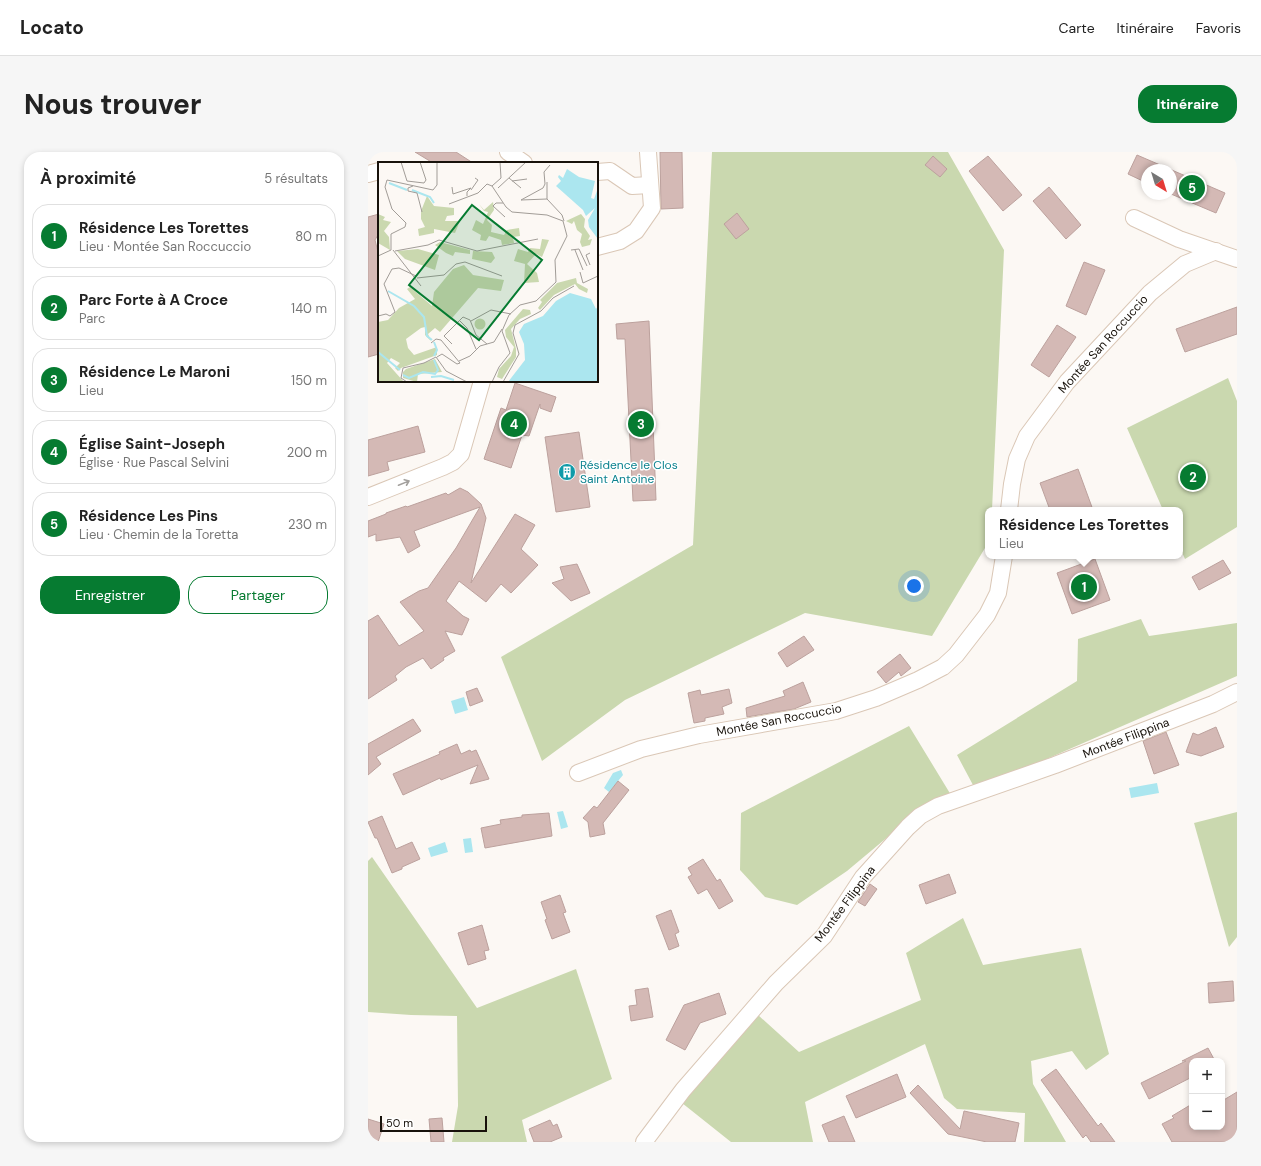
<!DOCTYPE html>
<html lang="fr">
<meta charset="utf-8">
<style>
body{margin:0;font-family:"DM Sans",sans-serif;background:#f6f6f6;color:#222}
.controls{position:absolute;right:12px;bottom:12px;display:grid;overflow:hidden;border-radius:8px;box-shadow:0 2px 6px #0003}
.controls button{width:36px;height:36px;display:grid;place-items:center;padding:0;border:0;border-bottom:1px solid #e0e0e0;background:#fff;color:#222;font:20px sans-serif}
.compass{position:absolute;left:773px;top:12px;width:36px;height:36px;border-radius:50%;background:#fff;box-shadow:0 2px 6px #0003;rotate:142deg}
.scale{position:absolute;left:12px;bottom:10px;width:107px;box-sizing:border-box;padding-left:4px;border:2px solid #18120b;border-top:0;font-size:11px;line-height:14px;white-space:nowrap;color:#18120b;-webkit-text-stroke:3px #fff;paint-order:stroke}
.you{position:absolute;left:546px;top:434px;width:14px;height:14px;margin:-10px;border:3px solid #fff;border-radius:50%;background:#1a73e8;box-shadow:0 0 0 6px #1a73e833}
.badge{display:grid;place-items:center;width:26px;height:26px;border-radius:50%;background:#067b31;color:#fff;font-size:13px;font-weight:700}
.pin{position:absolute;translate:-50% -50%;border:2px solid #fff;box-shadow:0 1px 4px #0006}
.popup{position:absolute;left:617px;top:355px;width:198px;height:52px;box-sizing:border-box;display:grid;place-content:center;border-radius:8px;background:#fff;filter:drop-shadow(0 1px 3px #0005);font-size:13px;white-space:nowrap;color:#767676}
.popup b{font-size:15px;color:#222}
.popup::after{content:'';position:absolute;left:50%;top:100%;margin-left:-8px;border:8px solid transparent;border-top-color:#fff}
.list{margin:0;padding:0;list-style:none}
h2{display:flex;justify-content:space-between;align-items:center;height:52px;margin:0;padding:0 16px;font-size:17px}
h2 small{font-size:13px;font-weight:400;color:#767676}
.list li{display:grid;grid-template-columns:26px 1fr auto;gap:12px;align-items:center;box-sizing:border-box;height:64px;margin:0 8px 8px;padding:0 8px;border:1px solid #e0e0e0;border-radius:16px}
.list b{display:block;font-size:15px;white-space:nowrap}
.list p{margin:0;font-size:13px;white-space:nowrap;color:#767676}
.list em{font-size:13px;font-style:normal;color:#767676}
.actions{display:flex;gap:8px;padding:12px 16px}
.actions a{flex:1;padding:9px 0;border:1px solid #067b31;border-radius:16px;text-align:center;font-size:14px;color:#067b31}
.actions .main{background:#067b31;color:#fff}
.map{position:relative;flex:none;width:869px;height:990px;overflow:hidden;border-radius:16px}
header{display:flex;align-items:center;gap:24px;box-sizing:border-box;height:56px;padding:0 20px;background:#fff;border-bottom:1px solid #e0e0e0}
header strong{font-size:19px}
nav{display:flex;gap:22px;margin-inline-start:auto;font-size:14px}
.intro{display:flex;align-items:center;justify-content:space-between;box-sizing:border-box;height:96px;padding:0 24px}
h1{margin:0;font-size:28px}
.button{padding:10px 18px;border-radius:16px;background:#067b31;color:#fff;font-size:14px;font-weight:700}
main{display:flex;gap:24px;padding:0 24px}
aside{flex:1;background:#fff;border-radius:16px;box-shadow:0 2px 6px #0003}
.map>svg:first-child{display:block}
.green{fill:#cad8af}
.water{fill:#abe6ef}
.building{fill:#d4b9b5;stroke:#bca19d}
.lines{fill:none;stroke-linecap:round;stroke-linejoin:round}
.street-casing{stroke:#dac7b6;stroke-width:18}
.street{stroke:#fff;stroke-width:16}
.oneway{stroke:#a3a09d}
.labels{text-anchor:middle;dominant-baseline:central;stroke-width:3;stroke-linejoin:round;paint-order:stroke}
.street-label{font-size:12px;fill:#18120b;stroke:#fff}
.culture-label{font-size:12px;fill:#0d838f;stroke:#fff;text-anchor:start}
.inset-river{fill:none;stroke:#abe6ef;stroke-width:2}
.inset-road{fill:none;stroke:#a19c97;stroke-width:1}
.view{fill:#067b31;fill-opacity:0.15;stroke:#067b31;stroke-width:2}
.inset-edge{fill:none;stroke:#18120b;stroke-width:2}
</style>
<header>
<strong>Locato</strong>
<nav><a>Carte</a><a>Itinéraire</a><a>Favoris</a></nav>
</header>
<div class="intro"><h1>Nous trouver</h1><a class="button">Itinéraire</a></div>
<main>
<aside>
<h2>À proximité<small>5 résultats</small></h2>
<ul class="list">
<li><span class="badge">1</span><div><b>Résidence Les Torettes</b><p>Lieu · Montée San Roccuccio</p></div><em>80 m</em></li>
<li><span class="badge">2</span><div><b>Parc Forte à A Croce</b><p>Parc</p></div><em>140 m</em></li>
<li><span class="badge">3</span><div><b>Résidence Le Maroni</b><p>Lieu</p></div><em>150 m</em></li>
<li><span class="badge">4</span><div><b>Église Saint-Joseph</b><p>Église · Rue Pascal Selvini</p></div><em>200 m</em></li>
<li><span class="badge">5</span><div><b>Résidence Les Pins</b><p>Lieu · Chemin de la Toretta</p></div><em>230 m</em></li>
</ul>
<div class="actions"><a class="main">Enregistrer</a><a>Partager</a></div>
</aside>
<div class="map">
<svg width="869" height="990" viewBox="0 0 869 990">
<rect width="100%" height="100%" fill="#fcf8f4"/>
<g class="green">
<polygon points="344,0 580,0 636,98 624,358 620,358 620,391 564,484 437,461 257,548 174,609 133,505 325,393"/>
<polygon points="860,226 869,249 869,375 817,407 812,396 812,358 795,358 759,276"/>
<polygon points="773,467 781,484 869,471 869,524 658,616 605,633 589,603 709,529 710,487"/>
<polygon points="541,574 583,643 540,668 479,719 429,753 397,745 372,718 373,661"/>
<polygon points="869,660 869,785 861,795 826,671"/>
<polygon points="4,705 109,856 208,817 244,927 154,968 159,990 84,990 90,954 89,864 43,863 0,860 0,709"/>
<polygon points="595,766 615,813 713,796 741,902 718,918 704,899 663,909 665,932 698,990 656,990 657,961 589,957 576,946 557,892 437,950 445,990 363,990 314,951 390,863 431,900 553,848 538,801"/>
</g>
<g class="water">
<polygon points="96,545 100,558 87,562 83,549"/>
<polygon points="253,618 255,623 241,640 236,636 245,621"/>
<polygon points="789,631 791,641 763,646 761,636"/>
<polygon points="195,659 200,675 193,677 189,660"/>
<polygon points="103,686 105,700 97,701 95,687"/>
<polygon points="77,690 80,700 63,705 60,696"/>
</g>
<g class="building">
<polygon points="47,0 88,0 105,11 65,11"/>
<polygon points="292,0 314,0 315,56 293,57"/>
<polygon points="769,3 857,41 848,61 803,42 803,18 779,18 779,31 760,22"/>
<polygon points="565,4 579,17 572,25 557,13"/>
<polygon points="620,4 654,43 635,59 601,19"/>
<polygon points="681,35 713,73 698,87 665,49"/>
<polygon points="369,61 381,77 368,87 356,72"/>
<polygon points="11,62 11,81 7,88 11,104 11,202 0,205 0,65"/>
<polygon points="716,110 737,118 718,163 698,154"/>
<polygon points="869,155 869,182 817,200 808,177"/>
<polygon points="281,169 288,348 265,349 257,187 249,187 248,172"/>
<polygon points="689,173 708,185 681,225 663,213"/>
<polygon points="147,231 188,245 183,260 172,256 172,252 161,284 154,283 143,316 116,307 133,256 138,258"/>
<polygon points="50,274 57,300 19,310 21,318 0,324 0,288"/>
<polygon points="211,280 222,355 188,360 177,285"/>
<polygon points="710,317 725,358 682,358 672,331"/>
<polygon points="92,336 100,340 113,352 118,366 103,431 147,362 167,373 153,397 170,413 143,441 133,432 118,450 91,429 78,449 95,464 101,467 94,483 77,479 87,499 75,506 76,508 63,517 55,506 38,515 27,524 29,528 0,547 0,469 10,463 31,494 56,479 32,450 51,439 60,436 88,396 112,355 46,379 52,394 40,401 32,385 8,389 8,382 0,385 0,369 18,362 18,361 38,354 39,355 78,341 80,343"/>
<polygon points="727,407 742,448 704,462 689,421"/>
<polygon points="855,408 863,421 831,438 824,425"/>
<polygon points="209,412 222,441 203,449 184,431 196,427 192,415"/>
<polygon points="436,484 446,498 419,515 410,501"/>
<polygon points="532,502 543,516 533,524 531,520 518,531 509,520"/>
<polygon points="435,530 443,550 426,557 379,565 378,556 417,544 415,539"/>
<polygon points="109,536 115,549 102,554 98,540"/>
<polygon points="361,537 364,551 354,555 356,562 337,566 337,569 326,571 320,541 332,538 333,543"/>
<polygon points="45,567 53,579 8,605 13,612 0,623 0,592"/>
<polygon points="848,575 856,595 833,604 818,600 825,581 830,583"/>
<polygon points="798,580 811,613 786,622 775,589"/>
<polygon points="89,592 93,602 102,598 103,600 108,598 121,627 102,632 110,613 73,628 72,626 35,643 25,622 72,602 71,600"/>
<polygon points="250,629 261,638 235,671 237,682 222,685 220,670 215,666 226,654 229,656"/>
<polygon points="181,661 184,684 117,696 113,676 133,672 132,668 154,665 154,663"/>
<polygon points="14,664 28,697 44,690 52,707 34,715 34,717 24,721 9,686 7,686 0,670"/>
<polygon points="335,707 349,729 352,727 365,749 351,757 339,737 330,742 320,725 324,723 320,716"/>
<polygon points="581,722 588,741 558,752 551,733"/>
<polygon points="502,732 509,737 497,754 490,750"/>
<polygon points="192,743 198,760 195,761 202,780 184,787 177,768 179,767 173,750"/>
<polygon points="303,758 311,780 307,782 311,794 301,798 288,764"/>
<polygon points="114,773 121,798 116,799 118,807 100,813 90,781"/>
<polygon points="865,829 866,849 841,851 840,831"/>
<polygon points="280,836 285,865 263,869 261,854 269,853 267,838"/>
<polygon points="351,841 358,862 332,871 317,898 298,888 316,853"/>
<polygon points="840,896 847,909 824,909 824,925 781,947 773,931 818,909 814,909"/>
<polygon points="688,917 730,974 733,971 747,990 723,990 718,983 715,986 673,928"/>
<polygon points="529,922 538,945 488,966 478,944"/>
<polygon points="550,933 592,977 596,959 651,971 647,990 619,990 580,982 542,941"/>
<polygon points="869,940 869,990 804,990 794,972 806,966 804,964 824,952 824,975 854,975 854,949"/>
<polygon points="476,964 487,990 461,990 454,973"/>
<polygon points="74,966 76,990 63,990 61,967"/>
<polygon points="0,967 16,972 10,990 0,986"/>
<polygon points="182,968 185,974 189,972 194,985 182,990 166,990 161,977"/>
</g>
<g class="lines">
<g class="street-casing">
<g id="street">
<polyline points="140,0 156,11"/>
<polyline points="229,20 242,19 264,34 282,33"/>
<polyline points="0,22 11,19"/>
<polyline points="766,66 811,87 869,107"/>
<polyline points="229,95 252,89 268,79 284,56 280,0"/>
<polyline points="0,345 75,315 85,310 93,302 114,229"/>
<polyline points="641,358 644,332 649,307 659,284 699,230 782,141 817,112 848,99"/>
<polyline points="210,621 273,597 331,583 468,559 508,546 550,528 575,515 588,503 619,463 630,441 636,404"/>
<polyline points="276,990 315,938 408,831 456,784 495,725 540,675 552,664 570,654 687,613 845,552 869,540"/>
</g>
</g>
<use href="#street" class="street"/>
</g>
<defs><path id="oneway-shaft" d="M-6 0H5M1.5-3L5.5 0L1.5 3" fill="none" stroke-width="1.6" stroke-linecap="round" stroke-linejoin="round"/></defs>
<use class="oneway" href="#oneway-shaft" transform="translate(36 331) rotate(-22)"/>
<defs>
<g id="building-disc" transform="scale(0.9)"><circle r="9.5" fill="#0f9aa8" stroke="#fff"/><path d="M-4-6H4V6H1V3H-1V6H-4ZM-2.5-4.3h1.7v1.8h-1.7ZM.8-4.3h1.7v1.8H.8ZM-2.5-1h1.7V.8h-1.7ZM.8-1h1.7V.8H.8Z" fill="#fff"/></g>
</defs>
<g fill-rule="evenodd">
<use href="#building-disc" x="199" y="320"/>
</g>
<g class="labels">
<g class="street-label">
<text transform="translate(735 192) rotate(-48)">Montée San Roccuccio</text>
<text transform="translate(411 568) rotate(-11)">Montée San Roccuccio</text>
<text transform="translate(758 586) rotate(-21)">Montée Filippina</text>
<text transform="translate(477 752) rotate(-53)">Montée Filippina</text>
</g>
<g class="culture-label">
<text x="212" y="313">Résidence le Clos<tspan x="212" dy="14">Saint Antoine</tspan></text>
</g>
</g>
<g transform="translate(10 10)">
<rect width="220" height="220" fill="#fcf8f4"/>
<path d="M49,34L56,44L76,46V53L69,54L67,59H82L77,71L56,67V71L41,74L40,67L47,65L43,57V49ZM115,40L116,48L109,58L114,63L113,70L126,73L129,68L141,66L142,74L135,75L136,81L124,83L123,78L111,74L108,79L102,78L103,73L94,68L98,58L105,62L110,50L106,49L101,42L106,48ZM0,52L7,55L5,58L13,60L6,69L11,75L12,88L0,81ZM203,52L207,57L206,65L212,74L210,78L214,77L212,83L204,85L202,80L204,72L199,68L196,59L194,62L188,59ZM164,77L171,78L164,95L158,92L149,102L159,111L161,120L146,121L147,102L136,99L140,87L150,90L152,86L162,87ZM62,80L92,88V92L77,90L75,94L68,91L57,83ZM40,87L61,93L57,108L27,97L19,89ZM95,89L114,90L117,96L113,101L94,97ZM86,103L95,113L126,118L123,129L100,126L62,170L57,166L50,172L53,179L47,173V165L43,166L28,177L30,186L36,193L59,185V193L23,206L20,209L17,206L22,201L13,196L9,201L26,220H0V160L10,158L21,146L37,137L29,127L32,125L54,144L56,130L75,107ZM198,116L199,121L210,127L209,131L201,127L197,122L176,133L162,148L160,146L164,140L162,138L179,121ZM145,147L152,148L153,152L142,157L133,167L138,187V195L124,217L119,215L121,207L133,194L136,185L128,175L127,168ZM96.5 162a5.5 5.5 0 1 1 11 0a5.5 5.5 0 1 1-11 0ZM57,197L64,210L40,212L39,220L25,216V210L28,207Z" fill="#cad8af"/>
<path d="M189,7L201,15L217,19L213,36L216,37L220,26V77L211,65L210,58L217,46L208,54L205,48L178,24L183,19L180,15L181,13L185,16ZM192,131L213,137L218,147L220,144V220H130L147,198L146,182L141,170L146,162L165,154L178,139Z" fill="#abe6ef"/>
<path class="inset-river" d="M11,21L29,28M34,28L52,35L56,41M10,129L36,144L46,155L49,174L54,178M0,190L22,208M56,194L59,188L56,180M25,213L31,216L45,210L57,212L60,208L56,198M53,215L63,214L76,218"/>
<path class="inset-road" d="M23,0L29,19L46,21L48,18L42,0M131,16L143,26M134,19L149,17M169,20V37M35,24L30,26V29L39,31L44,50M114,24L128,45L134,50L169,53L185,59L189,74L177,98L178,120L158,139L142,143L131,153L124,169L132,191L121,205L114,220M114,24L123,16L122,0M74,25L75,32L93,26L89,30V34M120,26L148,0M93,28L100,18L97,16M169,37L184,53L186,59M143,38L165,26L167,22L166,10L172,3M143,38L169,37M125,41H118L115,44L127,55M71,42L100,31L109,22L114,24M15,88L43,124M193,88L201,87L209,104M197,88L205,108M17,89L50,83L61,78L99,89L160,77M212,91L208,93L212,103M0,94L13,88V72L27,65L28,61L14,47L7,25L9,18L55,28L59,23V0M202,110L205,121L220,114M39,116L66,113L78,102L87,100L124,114M0,154L8,152L12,154L17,150L6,122L14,107L21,106L38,114M81,158L89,166L98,187M93,159L113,148L133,152M53,181L58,177L63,178L82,201L79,202L64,192L59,195M74,182L66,174L85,155L92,158L98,173L109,182M81,199L92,194L102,184L116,180L124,167M29,220L23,216L25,206L46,201L58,195L68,209L89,220M125,220L141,192L135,171L137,163L163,149L175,136L196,124"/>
<path class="view" d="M94,43L164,98L101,178L31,123Z"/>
<rect width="220" height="220" class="inset-edge"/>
</g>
</svg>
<div class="controls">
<button>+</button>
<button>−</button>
</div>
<svg class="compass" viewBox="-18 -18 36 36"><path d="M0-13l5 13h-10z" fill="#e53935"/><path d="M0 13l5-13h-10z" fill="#767676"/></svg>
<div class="scale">50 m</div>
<div class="you"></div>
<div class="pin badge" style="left:716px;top:435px">1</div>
<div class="popup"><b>Résidence Les Torettes</b>Lieu</div>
<div class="pin badge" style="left:825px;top:325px">2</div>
<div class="pin badge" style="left:273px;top:272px">3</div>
<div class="pin badge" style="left:146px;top:272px">4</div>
<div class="pin badge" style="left:824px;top:36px">5</div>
</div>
</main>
